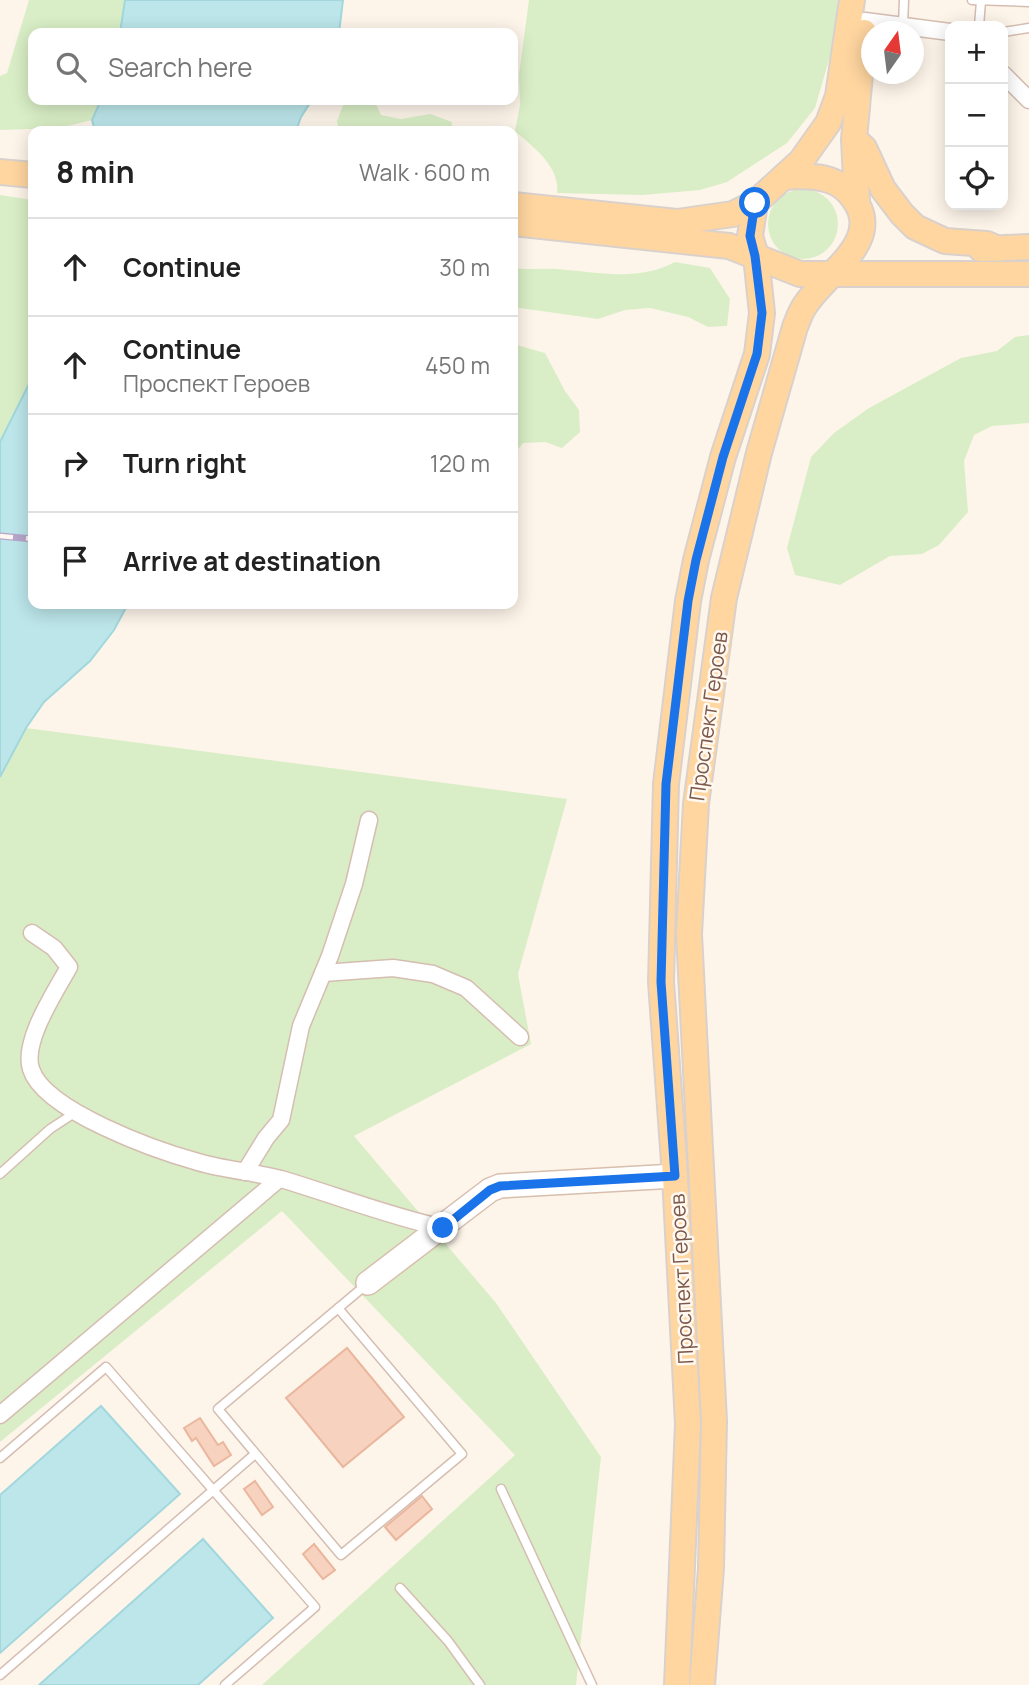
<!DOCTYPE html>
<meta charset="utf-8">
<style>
body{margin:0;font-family:Manrope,sans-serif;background:#f6f6f6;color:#222}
.controls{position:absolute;right:21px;top:21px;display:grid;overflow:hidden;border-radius:14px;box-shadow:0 4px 18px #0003}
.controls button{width:63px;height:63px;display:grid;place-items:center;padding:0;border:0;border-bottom:2px solid #e0e0e0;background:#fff;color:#222;font:35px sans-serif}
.compass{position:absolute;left:861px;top:21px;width:63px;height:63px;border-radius:50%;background:#fff;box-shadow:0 4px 18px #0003;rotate:14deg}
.stop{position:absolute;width:21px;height:21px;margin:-16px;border:5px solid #1a73e8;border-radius:50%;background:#fff}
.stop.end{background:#1a73e8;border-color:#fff;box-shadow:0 2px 7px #0008}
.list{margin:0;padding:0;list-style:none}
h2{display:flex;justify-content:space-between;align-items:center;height:91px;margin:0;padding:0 28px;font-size:30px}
h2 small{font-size:23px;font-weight:400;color:#767676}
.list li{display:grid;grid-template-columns:46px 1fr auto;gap:21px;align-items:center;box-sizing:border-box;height:98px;padding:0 28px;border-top:2px solid #e0e0e0}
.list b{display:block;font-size:26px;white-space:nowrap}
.list p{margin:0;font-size:23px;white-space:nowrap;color:#767676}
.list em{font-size:23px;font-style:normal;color:#767676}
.icon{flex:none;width:38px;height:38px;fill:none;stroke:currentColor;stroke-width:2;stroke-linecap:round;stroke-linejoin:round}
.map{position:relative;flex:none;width:1029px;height:1685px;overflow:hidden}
.search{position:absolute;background:#fff;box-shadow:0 4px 18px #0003;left:28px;top:28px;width:490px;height:77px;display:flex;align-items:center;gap:18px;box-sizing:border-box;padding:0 24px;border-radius:14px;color:#767676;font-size:26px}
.panel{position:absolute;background:#fff;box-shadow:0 4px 18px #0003;left:28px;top:126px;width:490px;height:483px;border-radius:14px}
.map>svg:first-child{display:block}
.green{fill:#d9eec6}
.water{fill:#bce6ea;stroke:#a1d7dd;stroke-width:2}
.building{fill:#f6d2bf;stroke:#eab79e;stroke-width:2}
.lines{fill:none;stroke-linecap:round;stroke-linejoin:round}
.lane-casing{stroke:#d5beb1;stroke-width:11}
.street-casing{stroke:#d5beb1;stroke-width:19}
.secondary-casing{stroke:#d8bead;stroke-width:26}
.primary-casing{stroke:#dad1cc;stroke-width:28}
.lane{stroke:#fff;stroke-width:8}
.street{stroke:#fff;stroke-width:16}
.secondary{stroke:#fff;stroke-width:23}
.primary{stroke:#ffd6a0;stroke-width:24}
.rail-casing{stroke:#b7a6cb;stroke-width:7}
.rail{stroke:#fff9f2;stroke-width:4.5;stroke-dasharray:13;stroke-linecap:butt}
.route{stroke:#1a73e8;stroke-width:9}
.labels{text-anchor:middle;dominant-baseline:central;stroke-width:5;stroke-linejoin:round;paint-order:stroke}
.street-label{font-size:21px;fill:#7c594a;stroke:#fff9f2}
</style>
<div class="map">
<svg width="1029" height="1685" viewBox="0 0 1029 1685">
<rect width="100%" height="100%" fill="#fef5ea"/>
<g class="green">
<polygon points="29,0 125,0 120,33 33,33 33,100 101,100 92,120 59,128 0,130 0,76 7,73"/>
<path d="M529,0H838L833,46L815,108L787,143L727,182L700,190L643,195L557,193C560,166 533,147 515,131L520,105L519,75Z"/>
<polygon points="345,100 374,100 381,115 401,119 430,114 452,122 451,131 339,131 337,121"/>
<circle cx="803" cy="224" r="35"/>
<polygon points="0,195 33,200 33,376 0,442"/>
<path d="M675,262L710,268L730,299L727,326L708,327L688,317L650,308L625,310L598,319L513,307V268C527,270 542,268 557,269C597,272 638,282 675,262Z"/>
<polygon points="1029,335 1029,423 992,426 974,435 964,461 968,512 939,545 922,554 890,556 840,585 795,575 787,548 811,457 834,433 869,408 961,358 997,351 1015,337"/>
<polygon points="513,344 545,353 565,391 579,410 580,432 562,448 545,442 523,443 513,455"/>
<polygon points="26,728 567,799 518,974 531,1044 354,1136 496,1303 601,1457 576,1685 262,1685 515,1455 282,1211 0,1442 0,777"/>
</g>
<g class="water">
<polygon points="125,0 343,0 339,33 120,33"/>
<polygon points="101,100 312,100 301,117 296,131 95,131 92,120"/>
<polygon points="33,376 33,604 128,604 114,630 90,661 44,702 26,728 0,777 0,442"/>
<polygon points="101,1406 180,1494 0,1653 0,1495"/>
<polygon points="203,1539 273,1618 198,1685 39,1685"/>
</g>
<g class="building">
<polygon points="347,1348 404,1417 343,1467 286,1398"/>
<polygon points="200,1418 218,1445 223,1442 231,1455 214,1466 196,1438 192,1441 184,1428"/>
<polygon points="255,1481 273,1507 262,1515 244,1489"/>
<polygon points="422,1496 432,1509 396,1540 385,1527"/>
<polygon points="314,1544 335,1570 323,1579 303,1554"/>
</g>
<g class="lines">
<g class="lane-casing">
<g id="lane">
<polyline points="972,0 1029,2"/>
<polyline points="903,25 904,0"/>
<polyline points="979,26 981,1"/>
<polyline points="1003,32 1029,28"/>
<polyline points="0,1174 50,1129 76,1112"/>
<polyline points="338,1308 462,1454 341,1555 218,1409 367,1284"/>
<polyline points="0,1458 106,1367 315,1607 225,1685"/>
<polyline points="501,1489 592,1685"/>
<polyline points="400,1588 448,1641 480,1685"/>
<polyline points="0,1675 255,1454"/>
</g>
</g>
<g class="street-casing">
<g id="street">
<polyline points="865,21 950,32"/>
<polyline points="1003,74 1029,100"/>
<path d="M32,933L54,948L69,967C56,991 22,1041 31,1069C44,1111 158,1151 198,1162C225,1170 254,1172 281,1179C335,1195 388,1216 443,1228"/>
<polyline points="323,973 393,968 433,974 466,988 520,1037"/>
<polyline points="245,1172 266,1138 281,1120 301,1026 330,956 354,884 369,820"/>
<polyline points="0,1415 279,1179"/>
</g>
</g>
<g class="secondary-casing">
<polyline id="secondary" points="368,1283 490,1190 500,1186 675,1176"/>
</g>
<g class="primary-casing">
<g id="primary">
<polyline points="855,140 864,148 883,189 902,214 915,227 945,241 987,244 998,249"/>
<polyline points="0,172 33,175"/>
<polyline points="857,201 854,139 864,32"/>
<polyline points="513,205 677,222 733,214 755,203 801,161 828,123 838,96 852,0"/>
<polyline points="513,223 729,246 800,274 1029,274"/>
<polyline points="981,249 1029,247"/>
<polyline points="677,1685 688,1424 675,1176 661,982 666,784 688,601 696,560 723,457 757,354 762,313 756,256 750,236 755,203"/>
<path d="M702,1685L711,1568L714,1421L689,934L696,804L724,598L759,453L795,327C798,320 800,313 804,307C826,271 889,240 850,194C835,175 806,175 784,177"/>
</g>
</g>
<use href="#lane" class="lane"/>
<use href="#street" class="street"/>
<use href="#secondary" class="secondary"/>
<use href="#primary" class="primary"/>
<g class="rail-casing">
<polyline id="rail" points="0,536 33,539"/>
</g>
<use href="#rail" class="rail"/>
</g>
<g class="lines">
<polyline class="route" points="443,1228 490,1190 500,1186 675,1176 661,982 666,784 688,601 696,560 723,457 757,354 762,313 755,256 750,236 755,203"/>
</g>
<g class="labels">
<g class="street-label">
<text transform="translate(708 716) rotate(-82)">Проспект Героев</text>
<text transform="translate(681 1279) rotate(-93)">Проспект Героев</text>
</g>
</g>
</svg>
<div class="controls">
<button>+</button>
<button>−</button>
<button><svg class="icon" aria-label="locate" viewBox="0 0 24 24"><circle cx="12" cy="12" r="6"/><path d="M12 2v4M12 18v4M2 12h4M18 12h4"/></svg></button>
</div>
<svg class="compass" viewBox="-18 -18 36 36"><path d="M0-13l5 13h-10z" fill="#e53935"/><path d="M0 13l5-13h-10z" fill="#767676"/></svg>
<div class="stop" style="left:755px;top:203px"></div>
<div class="stop end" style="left:443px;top:1228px"></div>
<div class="search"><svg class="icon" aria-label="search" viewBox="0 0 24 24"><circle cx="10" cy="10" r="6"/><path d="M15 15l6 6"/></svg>Search here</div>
<section class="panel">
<h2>8 min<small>Walk · 600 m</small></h2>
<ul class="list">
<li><svg class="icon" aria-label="ahead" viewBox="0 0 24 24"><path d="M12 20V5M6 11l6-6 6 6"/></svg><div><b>Continue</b></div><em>30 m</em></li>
<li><svg class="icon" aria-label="ahead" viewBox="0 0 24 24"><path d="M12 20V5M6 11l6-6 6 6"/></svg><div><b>Continue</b><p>Проспект Героев</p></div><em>450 m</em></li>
<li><svg class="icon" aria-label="right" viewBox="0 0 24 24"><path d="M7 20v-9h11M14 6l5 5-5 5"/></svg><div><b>Turn right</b></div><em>120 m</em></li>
<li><svg class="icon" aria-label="arrive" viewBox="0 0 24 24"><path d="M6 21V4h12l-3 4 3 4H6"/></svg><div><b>Arrive at destination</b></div></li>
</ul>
</section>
</div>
